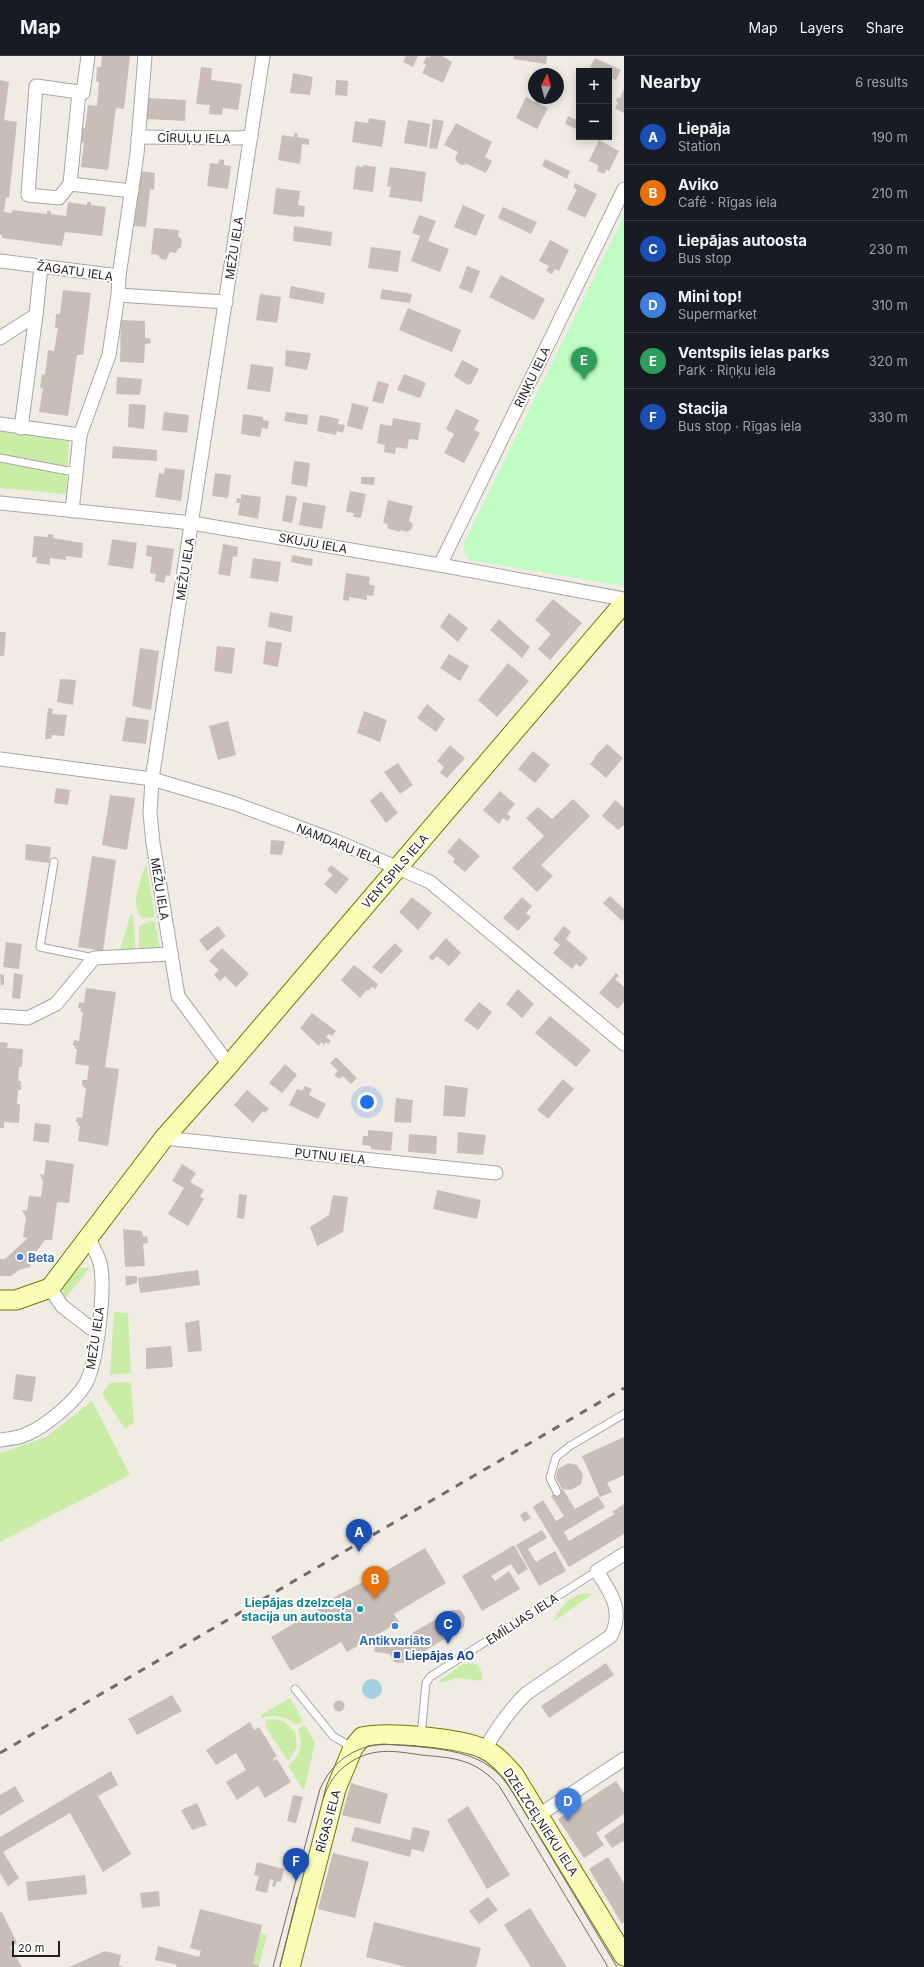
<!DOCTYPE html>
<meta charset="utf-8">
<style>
body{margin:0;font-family:Inter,sans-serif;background:#20242c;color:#f1f3f6}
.controls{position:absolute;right:12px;top:12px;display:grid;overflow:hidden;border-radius:0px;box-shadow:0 2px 10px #0003}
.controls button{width:36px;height:36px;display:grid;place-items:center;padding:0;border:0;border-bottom:1px solid #363941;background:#171b24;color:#f1f3f6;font:20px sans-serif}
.compass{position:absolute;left:528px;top:12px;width:36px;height:36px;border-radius:50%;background:#171b24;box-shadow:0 2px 10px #0003;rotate:6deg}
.scale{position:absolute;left:12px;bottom:10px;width:48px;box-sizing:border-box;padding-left:4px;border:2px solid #1f1f1f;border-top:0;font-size:11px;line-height:14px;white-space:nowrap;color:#1f1f1f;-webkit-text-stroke:3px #fff;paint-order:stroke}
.you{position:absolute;left:367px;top:1046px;width:14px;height:14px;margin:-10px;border:3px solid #fff;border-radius:50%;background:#1a73e8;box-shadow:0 0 0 6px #1a73e833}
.badge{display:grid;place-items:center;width:26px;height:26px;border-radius:50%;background:#ea580c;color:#fff;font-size:13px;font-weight:700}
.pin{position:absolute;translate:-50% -33px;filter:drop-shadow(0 1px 2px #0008)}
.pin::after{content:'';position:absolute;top:21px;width:14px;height:12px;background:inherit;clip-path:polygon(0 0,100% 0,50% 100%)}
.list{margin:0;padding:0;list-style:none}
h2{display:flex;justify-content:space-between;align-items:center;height:52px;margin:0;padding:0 16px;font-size:17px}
h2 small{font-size:13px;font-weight:400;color:#9ea1a6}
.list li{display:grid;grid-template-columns:26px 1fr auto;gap:12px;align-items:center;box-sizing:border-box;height:56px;padding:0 16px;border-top:1px solid #363941}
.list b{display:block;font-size:15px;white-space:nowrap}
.list p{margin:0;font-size:13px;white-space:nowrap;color:#9ea1a6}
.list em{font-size:13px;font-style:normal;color:#9ea1a6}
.map{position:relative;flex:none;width:624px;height:1911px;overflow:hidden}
header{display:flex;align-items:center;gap:24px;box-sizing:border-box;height:56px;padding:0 20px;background:#171b24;border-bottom:1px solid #363941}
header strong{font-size:19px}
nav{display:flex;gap:22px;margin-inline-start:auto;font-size:14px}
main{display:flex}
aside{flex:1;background:#171b24}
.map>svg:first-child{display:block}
.grass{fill:#c9eda7}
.park{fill:#bffcc4}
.water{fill:#a2d1e0}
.building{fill:#c8beb7}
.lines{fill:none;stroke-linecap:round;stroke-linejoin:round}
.lane-casing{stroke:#a6a6a6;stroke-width:9}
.street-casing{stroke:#a6a6a6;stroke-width:15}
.secondary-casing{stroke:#6d7b00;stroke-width:21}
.lane{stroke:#fff;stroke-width:7}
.street{stroke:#fff;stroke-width:13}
.secondary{stroke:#f9fdb5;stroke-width:19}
.tram{stroke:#6d6d6d;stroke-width:1}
.rail{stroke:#6d6d6d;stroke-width:3;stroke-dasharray:8 8;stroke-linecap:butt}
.shop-dot{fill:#3f7fe0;stroke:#fff;stroke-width:1.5}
.culture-dot{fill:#0f9aa8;stroke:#fff;stroke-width:1.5}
.transit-dot{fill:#1a4fb4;stroke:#fff;stroke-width:1.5}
.labels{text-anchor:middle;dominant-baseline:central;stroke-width:4;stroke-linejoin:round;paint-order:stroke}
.street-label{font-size:12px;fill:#1f1f1f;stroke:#fff}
.shop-label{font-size:12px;font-weight:bold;fill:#366cbe;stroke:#fff;text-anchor:start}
.culture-label{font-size:12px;font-weight:bold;fill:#0d838f;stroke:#fff;text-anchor:end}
.transit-label{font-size:12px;font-weight:bold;fill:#164399;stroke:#fff;text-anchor:start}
</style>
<header>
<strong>Map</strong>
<nav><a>Map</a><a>Layers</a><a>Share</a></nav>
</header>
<main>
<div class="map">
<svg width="624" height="1911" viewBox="0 0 624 1911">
<rect width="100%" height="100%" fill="#f0ece4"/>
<g class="grass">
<polygon points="0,374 69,385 66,438 0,432"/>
<path d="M146,808L155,861L142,862C129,849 141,824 146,808Z"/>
<polygon points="131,858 133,858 136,896 119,897"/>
<polygon points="151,865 155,866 160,893 139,895 139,870"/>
<polygon points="80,1212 90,1212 65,1243 62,1234 63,1230"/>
<polygon points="114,1256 128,1257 131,1317 110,1319"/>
<polygon points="131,1326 134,1367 125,1373 102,1338 110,1327"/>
<polygon points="92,1345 130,1419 0,1486 0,1397 46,1381"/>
<path d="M587,1537H594L553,1566C561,1550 569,1539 587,1537Z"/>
<polygon points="472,1607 478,1609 482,1617 482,1625 456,1622 441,1627 439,1625 463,1608"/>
<path d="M290,1642L303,1665L296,1669C286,1660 275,1658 262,1662L261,1659Z"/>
<polygon points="270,1663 284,1665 295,1676 297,1691 288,1705 265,1670 266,1665"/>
<path d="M305,1669L315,1687L304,1735L288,1710C300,1700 304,1689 298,1673Z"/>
<polygon points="260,1877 267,1879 259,1909 253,1908"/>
</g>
<polygon class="park" points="624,160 624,530 470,504 464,497 464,487"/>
<circle class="water" cx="372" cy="1633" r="10"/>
<g class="building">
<polygon points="102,0 130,0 124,53 116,52 108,114 81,111 84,87 80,86 82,72 85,72 88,49 97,50 99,26 96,25 97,14 97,11 101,11"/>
<polygon points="406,0 418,0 413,11 403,6"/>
<polygon points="427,0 429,2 430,0 442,0 452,6 443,27 422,17 426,9 423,7"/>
<polygon points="514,0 547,0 546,8 513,3"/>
<polygon points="595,2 621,14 616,24 609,21 609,15 598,15 590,11"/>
<polygon points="201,11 212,12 211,24 242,28 238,54 223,52 222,59 209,58 210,49 196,48"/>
<polygon points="293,17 313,21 310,39 290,37"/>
<polygon points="0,24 9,26 4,64 17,66 9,142 6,141 4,156 12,157 12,154 47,158 47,155 51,155 51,158 66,160 68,146 87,149 87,146 91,146 91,149 106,151 102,180 65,176 62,190 2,182 2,179 0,179"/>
<polygon points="336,24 348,25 347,40 335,39"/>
<polygon points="624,33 624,57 615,52 618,46 616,45 618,41 620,42"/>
<polygon points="526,41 535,46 537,43 542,45 540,48 548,52 537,73 516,62"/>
<polygon points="147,42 186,44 185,65 146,63"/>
<polygon points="568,60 579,65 579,74 565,68"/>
<polygon points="369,62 386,65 382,91 352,86 355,65 368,67"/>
<polygon points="433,63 444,65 437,93 429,92"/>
<polygon points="408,64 430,68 427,91 404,87"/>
<polygon points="456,67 492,86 485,101 492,105 486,117 467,108 462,109 458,107 455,102 458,96 444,89"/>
<polygon points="294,77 298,78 297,81 309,83 309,89 302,88 300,108 278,104 282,79 294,81"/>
<polygon points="599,84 619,95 609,115 606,113 605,117 602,117 597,115 598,109 589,105"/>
<polygon points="220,103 224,104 224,109 231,110 228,133 207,130 210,107 218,108"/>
<polygon points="545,103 570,115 567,123 542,110"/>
<polygon points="363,109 376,111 373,136 353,133 356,110 363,111"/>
<polygon points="390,111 426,116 422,146 389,141 391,131 387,130"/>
<polygon points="140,115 155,117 154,134 150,133 146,171 134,170"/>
<polygon points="575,127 597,138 585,162 567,153 577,133 573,132"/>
<polygon points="276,132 300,135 298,149 305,150 304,161 297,160 296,161 273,158"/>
<polygon points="463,149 485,159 476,180 454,171"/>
<polygon points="503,151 537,166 531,178 498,162"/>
<polygon points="419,159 436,165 428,185 449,193 440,216 411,205 420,180 412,177"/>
<polygon points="294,170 332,176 331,190 293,185"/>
<polygon points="154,172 179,174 178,180 182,184 181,191 177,194 176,197 170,196 166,204 161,203 158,199 151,198"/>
<polygon points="550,184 569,194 559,215 555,213 552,218 546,215 549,210 539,205"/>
<polygon points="371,191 401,195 398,216 368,212"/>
<polygon points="467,210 480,215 472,237 459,232"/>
<polygon points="501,219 545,243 534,264 489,241"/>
<polygon points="291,230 325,237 323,248 289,242"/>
<polygon points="382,233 412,238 410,247 380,243"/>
<polygon points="63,234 91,237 83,299 77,299 68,360 39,356 43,332 40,332 42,318 45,319 48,294 54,295 58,272 55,272 56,258 60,258"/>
<polygon points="260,238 281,241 277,267 256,264"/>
<polygon points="408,252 461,274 452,296 399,274"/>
<polygon points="121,264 145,265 145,282 150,282 151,287 145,288 144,307 120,306"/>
<polygon points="286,294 311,297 307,314 285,310"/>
<polygon points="462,304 479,313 471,328 468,329 454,320"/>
<polygon points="251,308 274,311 270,336 247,333"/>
<polygon points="404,318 426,327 420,342 397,334"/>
<polygon points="117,321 142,323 140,339 116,338"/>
<polygon points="378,325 389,328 383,348 372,345"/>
<polygon points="352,347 369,351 362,374 347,370"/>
<polygon points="129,348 146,349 144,373 128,371"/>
<polygon points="456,353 479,364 474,374 480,377 464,407 444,397 454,378 446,373"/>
<polygon points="164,356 189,359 187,377 162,374"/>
<polygon points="286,356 308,359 307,369 284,365"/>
<polygon points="243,358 263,361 263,364 269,365 268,373 262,372 260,381 241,378"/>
<polygon points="320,359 339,363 338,368 345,369 343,377 337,375 336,379 317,375"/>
<polygon points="393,362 421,367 418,384 409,383 407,393 396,391 395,398 384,396 385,389 377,387 380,368 392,370"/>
<polygon points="113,390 157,394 157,405 112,402"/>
<polygon points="294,405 310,407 307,431 291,428"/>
<polygon points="165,412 185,414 181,445 155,441 159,417 164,418"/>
<polygon points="215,417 231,419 228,442 212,440"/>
<polygon points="361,421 375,421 374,429 361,428"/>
<polygon points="350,435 366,438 361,462 353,461 354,457 346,456"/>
<polygon points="241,438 261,441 258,463 238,459 240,447 236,447 237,442 241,443"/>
<polygon points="286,439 297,441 292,467 282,465"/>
<polygon points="388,444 413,450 409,465 413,468 411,474 407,476 401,474 400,476 387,472 388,468 383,467"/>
<polygon points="303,446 326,450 322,473 299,469"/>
<polygon points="48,478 54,479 53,482 83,487 82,502 66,500 66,504 50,502 50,509 36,507 37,501 32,501 34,480 48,481"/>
<polygon points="112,483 137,487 133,513 108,509"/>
<polygon points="223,488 238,491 237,501 233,500 230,520 218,518"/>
<polygon points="147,489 174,493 170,520 166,519 164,527 155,525 156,518 150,517 152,501 146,500"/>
<polygon points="292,499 313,503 312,510 291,506"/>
<polygon points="253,502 281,506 278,526 250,522"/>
<polygon points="346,517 370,521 369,528 375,530 373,540 367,539 367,544 349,541 349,545 343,544"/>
<polygon points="553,543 582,567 550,604 538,593 551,578 535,564"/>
<polygon points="270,556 293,560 291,576 268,571"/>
<polygon points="449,557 468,572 458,586 440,571"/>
<polygon points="499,563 530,591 522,602 490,574"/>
<polygon points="0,576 6,576 4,600 0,600"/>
<polygon points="266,585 282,587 278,611 263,608"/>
<polygon points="217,590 235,592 232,618 214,615"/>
<polygon points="140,592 159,595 151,654 132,650"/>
<polygon points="449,598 469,610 460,625 440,612"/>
<polygon points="508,607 529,625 497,661 478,644"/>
<polygon points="60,623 76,624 73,649 57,646"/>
<polygon points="427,648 445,663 436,676 417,662"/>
<polygon points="48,652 53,653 52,658 67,659 64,680 52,679 51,683 45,683"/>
<polygon points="364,655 387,664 380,686 357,677"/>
<polygon points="126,661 149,664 146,688 122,685"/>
<polygon points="228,665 236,699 218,704 209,670"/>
<polygon points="607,688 623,702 606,722 590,708 595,702 594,701"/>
<polygon points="450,689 465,702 447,722 440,717 444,711 437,705"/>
<polygon points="533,695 550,709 535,727 518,713"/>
<polygon points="398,707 413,729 400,738 384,716"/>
<polygon points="56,732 70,734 68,749 54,747"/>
<polygon points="381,735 398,757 386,767 370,745"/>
<polygon points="500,735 515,748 507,758 511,761 507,765 503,762 499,768 483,754"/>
<polygon points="110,739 135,742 127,794 102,789"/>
<polygon points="573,743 590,760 541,809 553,820 537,836 512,812 544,780 526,762 538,751 552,763"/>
<polygon points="615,744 624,752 624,769 618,774 602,760"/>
<polygon points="459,782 480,800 465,816 453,806 455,803 447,796"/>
<polygon points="271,784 285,785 282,799 270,798"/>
<polygon points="26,788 51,791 49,807 25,804"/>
<polygon points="92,800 116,804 103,895 78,891"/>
<polygon points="331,809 349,823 336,838 324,828 333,819 327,814"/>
<polygon points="610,840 624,853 624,863 622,865 603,847"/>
<polygon points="412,841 432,857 418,874 399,856"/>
<polygon points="522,841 532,850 526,857 531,861 518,875 503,862"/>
<polygon points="218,870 226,880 207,895 199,884"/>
<polygon points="564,870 571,876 566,883 588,902 580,911 576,908 572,913 553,897 560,889 553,883"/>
<polygon points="446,882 461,897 449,910 437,900 432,905 429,901"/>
<polygon points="6,886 22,888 19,913 3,911"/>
<polygon points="395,887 403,895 381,918 372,911"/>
<polygon points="222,892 249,918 236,931 225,920 220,925 214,919 219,914 209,905"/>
<polygon points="354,909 378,928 375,933 372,931 368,935 367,934 360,942 341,924"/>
<polygon points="14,917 23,919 20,943 12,942"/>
<polygon points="616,917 619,920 615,923 624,931 624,946 618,953 599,937"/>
<polygon points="0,918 4,919 4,929 1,929 1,933"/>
<polygon points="86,932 116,936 105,1011 119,1013 108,1090 78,1085 80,1070 78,1070 78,1067 76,1066 77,1061 82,1062 86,1033 82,1029 82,1024 87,1024 89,1010 75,1008 77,993 75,993 75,990 73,989 74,984 79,985 83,956 80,955 81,952 78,952 79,946 84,947"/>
<polygon points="518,933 534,948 522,962 506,948"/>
<polygon points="479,946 492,956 478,974 464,964"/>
<polygon points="312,957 336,975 332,980 329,978 326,981 331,985 328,988 326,986 324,989 321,986 319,990 300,972"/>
<polygon points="550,960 591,994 576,1011 535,977"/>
<polygon points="0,986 8,987 7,992 23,993 22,1011 19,1011 18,1025 21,1025 21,1034 18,1034 17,1048 20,1048 19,1067 4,1066 4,1072 0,1072"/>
<polygon points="336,1001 357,1022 351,1028 343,1020 339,1023 334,1019 338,1015 330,1007"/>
<polygon points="285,1008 297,1019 282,1037 269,1027"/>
<polygon points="563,1023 574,1033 548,1063 537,1054"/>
<polygon points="445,1029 468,1032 465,1061 443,1060"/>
<polygon points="305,1030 312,1033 309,1039 326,1048 318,1063 289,1049 297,1033 302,1035"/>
<polygon points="247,1034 269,1053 265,1057 263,1055 253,1067 234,1049"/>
<polygon points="396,1042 413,1044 411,1067 394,1066"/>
<polygon points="35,1067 51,1069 49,1087 33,1085"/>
<polygon points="368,1074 393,1076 391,1095 371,1093 371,1090 362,1089 363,1080 368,1080"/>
<polygon points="458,1076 486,1079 483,1099 457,1097"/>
<polygon points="409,1078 437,1080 436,1098 408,1096"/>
<polygon points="46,1104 74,1108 69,1147 57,1146 52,1184 45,1184 33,1200 30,1211 19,1214 11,1220 0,1220 0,1203 5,1203 28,1182 23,1181 26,1162 22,1154 27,1155 29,1140 41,1141 43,1126 40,1118 44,1119"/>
<polygon points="182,1108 196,1117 190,1126 204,1134 200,1140 204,1143 188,1170 168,1158 184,1132 172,1125"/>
<polygon points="437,1134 481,1144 477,1163 433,1153"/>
<polygon points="239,1138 247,1139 244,1163 237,1162"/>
<polygon points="333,1139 348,1141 343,1176 317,1190 310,1171 329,1159"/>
<polygon points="123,1173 142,1175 143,1181 147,1180 148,1187 143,1188 145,1210 125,1211"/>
<polygon points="198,1214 200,1229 140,1237 138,1222"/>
<polygon points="125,1220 137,1220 137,1227 126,1230"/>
<polygon points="199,1264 202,1295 188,1296 185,1267"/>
<polygon points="171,1290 173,1311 146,1313 146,1292"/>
<polygon points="16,1318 36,1321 32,1346 13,1343"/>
<polygon points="624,1381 624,1419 607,1427 612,1436 600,1441 582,1400"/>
<polygon points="568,1407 577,1409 583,1419 581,1428 571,1434 563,1433 575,1453 598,1440 605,1451 564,1476 569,1485 615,1458 612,1456 624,1448 624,1478 569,1511 533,1451 543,1444 556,1465 564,1460 551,1440 562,1433 556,1422 558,1413"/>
<polygon points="526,1455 531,1462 524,1466 520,1459"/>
<polygon points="542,1474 547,1482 528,1493 536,1506 555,1495 566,1515 539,1530 516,1489"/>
<polygon points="514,1489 528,1513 518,1519 511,1508 491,1520 495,1525 509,1515 520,1533 482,1555 462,1520"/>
<polygon points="425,1492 446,1527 394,1558 399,1566 347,1596 341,1586 291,1615 271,1581 327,1548 326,1546 366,1524 367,1526"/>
<polygon points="452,1554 460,1554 465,1560 464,1571 407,1606 398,1607 394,1606 390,1598 375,1596 374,1593 379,1586 390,1582 400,1584"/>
<polygon points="606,1607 614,1619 549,1662 541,1650"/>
<polygon points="172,1639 182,1655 137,1679 128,1663"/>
<circle cx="339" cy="1650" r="5.5"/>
<polygon points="250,1666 254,1674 259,1671 277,1700 273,1703 274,1705 277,1703 291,1726 265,1742 258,1730 237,1744 226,1726 246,1714 236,1697 216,1709 206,1694"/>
<polygon points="111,1715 118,1729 98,1740 131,1798 103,1816 70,1757 3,1796 19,1822 8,1830 0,1817 0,1781"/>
<polygon points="616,1725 624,1737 624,1758 596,1777 604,1789 584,1802 558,1763"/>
<polygon points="351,1727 388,1738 380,1768 342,1759"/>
<polygon points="15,1730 24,1745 0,1760 0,1739"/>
<polygon points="293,1739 303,1741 296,1767 287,1765"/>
<polygon points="197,1747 207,1769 192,1774 181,1754"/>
<polygon points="468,1750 510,1819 487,1833 447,1764"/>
<polygon points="624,1766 624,1787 623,1785 612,1792 604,1780"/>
<polygon points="355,1771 410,1784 413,1771 430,1775 424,1796 412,1793 410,1801 351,1785"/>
<polygon points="333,1797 369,1806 355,1862 318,1853"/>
<polygon points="608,1801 624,1827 624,1866 622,1868 589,1813"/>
<polygon points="257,1806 284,1813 281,1826 277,1825 275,1831 272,1830 274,1824 270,1823 267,1837 255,1834 259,1820 254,1819"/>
<polygon points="85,1819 87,1838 28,1845 26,1826"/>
<polygon points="159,1835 160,1850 142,1852 140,1837"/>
<polygon points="488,1841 498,1854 479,1868 469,1855"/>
<polygon points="530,1852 567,1911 531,1911 504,1869"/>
<polygon points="200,1853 262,1869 253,1908 259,1909 259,1911 176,1911 177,1909 155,1904 158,1890 199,1901 201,1895 190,1892"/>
<polygon points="2,1856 17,1887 10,1891 22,1911 0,1911 0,1857"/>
<polygon points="374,1866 481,1892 476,1911 406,1911 366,1901"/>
<polygon points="105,1895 121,1899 119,1909 123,1911 69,1911"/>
</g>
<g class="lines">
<g class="lane-casing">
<g id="lane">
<polyline points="0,402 68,415 76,413"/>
<polyline points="54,806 40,891 94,902"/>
<polyline points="557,1436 550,1422 556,1401 570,1390 624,1358"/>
<polyline points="295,1633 333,1680 353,1692"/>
<polyline points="421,1680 426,1627 430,1621 597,1515"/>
</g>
</g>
<g class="street-casing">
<g id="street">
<polyline points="79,36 70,128 59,142 28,139 36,30 79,36 83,37 88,0"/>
<polyline points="138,81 238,82 251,81"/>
<polyline points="70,128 132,135"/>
<polyline points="0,205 119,220 118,239 226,246"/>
<polyline points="119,220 137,98 145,0"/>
<polyline points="0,282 36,259 41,210"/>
<polyline points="0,368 80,379 109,299 118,239"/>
<polyline points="21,372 36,259"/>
<polyline points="0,447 192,467 440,509 624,543"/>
<polyline points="72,455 80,379"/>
<polyline points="440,509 624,133"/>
<polyline points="0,703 152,723 233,747 336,785 430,826 624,988"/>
<polyline points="0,960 28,962 56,948 94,902 171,898"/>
<polyline points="229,1009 178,940 153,787 150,757 152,723 263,0"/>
<polyline points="164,1082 496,1117"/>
<polyline points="50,1232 62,1250 97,1277"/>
<path d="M0,1384C8,1383 19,1382 27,1378C46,1370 76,1345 86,1327C97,1306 106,1231 100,1207C98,1199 92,1190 89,1182"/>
<path d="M485,1693C497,1672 510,1653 527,1637L611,1580C624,1555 611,1537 597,1515L624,1498"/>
<polyline points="539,1759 624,1703"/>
</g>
</g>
<g class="secondary-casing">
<g id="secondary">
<polyline points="0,1244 16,1244 50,1232 164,1082 229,1009 624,547"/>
<path d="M290,1911L336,1733L353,1692L362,1681C386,1675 461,1682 484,1693C496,1698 506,1710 514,1719L624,1900"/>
</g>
</g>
<use href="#lane" class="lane"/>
<use href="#street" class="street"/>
<use href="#secondary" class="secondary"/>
<g class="tram">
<path d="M324,1741C331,1717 353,1699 378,1696C392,1694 407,1697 421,1699C455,1702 476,1703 500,1731L608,1911"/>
<path d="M273,1911L320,1733C332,1706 354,1690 384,1688C416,1691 462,1691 489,1710C500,1717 508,1729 515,1740L617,1911"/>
<polyline points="280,1911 297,1841"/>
</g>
<polyline class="rail" points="0,1697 624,1332"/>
</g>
<g class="shop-dot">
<circle cx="20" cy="1201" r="4"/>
<circle cx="395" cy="1570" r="4"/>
</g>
<circle class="culture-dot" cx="360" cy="1553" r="4"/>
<rect class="transit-dot" x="393" y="1595" width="8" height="8" rx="2"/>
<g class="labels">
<g class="street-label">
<text transform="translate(194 82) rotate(1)">CĪRUĻU IELA</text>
<text transform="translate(234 192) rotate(-81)">MEŽU IELA</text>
<text transform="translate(75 215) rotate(8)">ŽAGATU IELA</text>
<text transform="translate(532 321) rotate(-64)">RIŅĶU IELA</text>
<text transform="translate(313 487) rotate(10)">SKUJU IELA</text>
<text transform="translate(185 513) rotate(-81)">MEŽU IELA</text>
<text transform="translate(339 788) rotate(22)">NAMDARU IELA</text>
<text transform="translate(395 815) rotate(-49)">VENTSPILS IELA</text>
<text transform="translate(160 833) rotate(81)">MEŽU IELA</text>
<text transform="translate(330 1100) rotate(6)">PUTNU IELA</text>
<text transform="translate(95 1282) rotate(-81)">MEŽU IELA</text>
<text transform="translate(522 1563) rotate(-33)">EMĪLIJAS IELA</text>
<text transform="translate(328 1765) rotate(-75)">RĪGAS IELA</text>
<text transform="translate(541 1766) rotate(57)">DZELZCEĻNIEKU IELA</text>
</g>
<g class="shop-label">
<text x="28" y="1201">Beta</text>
<text x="395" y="1584" text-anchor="middle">Antikvariāts</text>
</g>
<g class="culture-label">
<text x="352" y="1546">Liepājas dzelzceļa<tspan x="352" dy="14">stacija un autoosta</tspan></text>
</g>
<g class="transit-label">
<text x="405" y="1599">Liepājas AO</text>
</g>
</g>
</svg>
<div class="controls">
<button>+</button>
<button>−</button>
</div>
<svg class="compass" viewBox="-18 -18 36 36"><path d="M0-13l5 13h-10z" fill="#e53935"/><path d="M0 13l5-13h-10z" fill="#9ea1a6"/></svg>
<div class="scale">20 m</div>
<div class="you"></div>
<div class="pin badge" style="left:359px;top:1496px;background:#1a4fb4">A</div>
<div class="pin badge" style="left:375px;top:1543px;background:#e8710a">B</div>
<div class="pin badge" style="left:448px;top:1588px;background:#1a4fb4">C</div>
<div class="pin badge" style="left:568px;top:1765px;background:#3f7fe0">D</div>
<div class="pin badge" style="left:584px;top:324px;background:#2e9e5b">E</div>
<div class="pin badge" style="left:296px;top:1825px;background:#1a4fb4">F</div>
</div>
<aside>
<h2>Nearby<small>6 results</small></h2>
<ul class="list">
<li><span class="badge" style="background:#1a4fb4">A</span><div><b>Liepāja</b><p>Station</p></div><em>190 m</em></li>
<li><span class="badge" style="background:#e8710a">B</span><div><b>Aviko</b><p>Café · Rīgas iela</p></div><em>210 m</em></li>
<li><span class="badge" style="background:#1a4fb4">C</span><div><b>Liepājas autoosta</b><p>Bus stop</p></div><em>230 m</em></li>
<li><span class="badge" style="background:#3f7fe0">D</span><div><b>Mini top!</b><p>Supermarket</p></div><em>310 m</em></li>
<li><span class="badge" style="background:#2e9e5b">E</span><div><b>Ventspils ielas parks</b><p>Park · Riņķu iela</p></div><em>320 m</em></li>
<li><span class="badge" style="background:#1a4fb4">F</span><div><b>Stacija</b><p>Bus stop · Rīgas iela</p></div><em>330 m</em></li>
</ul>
</aside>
</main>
